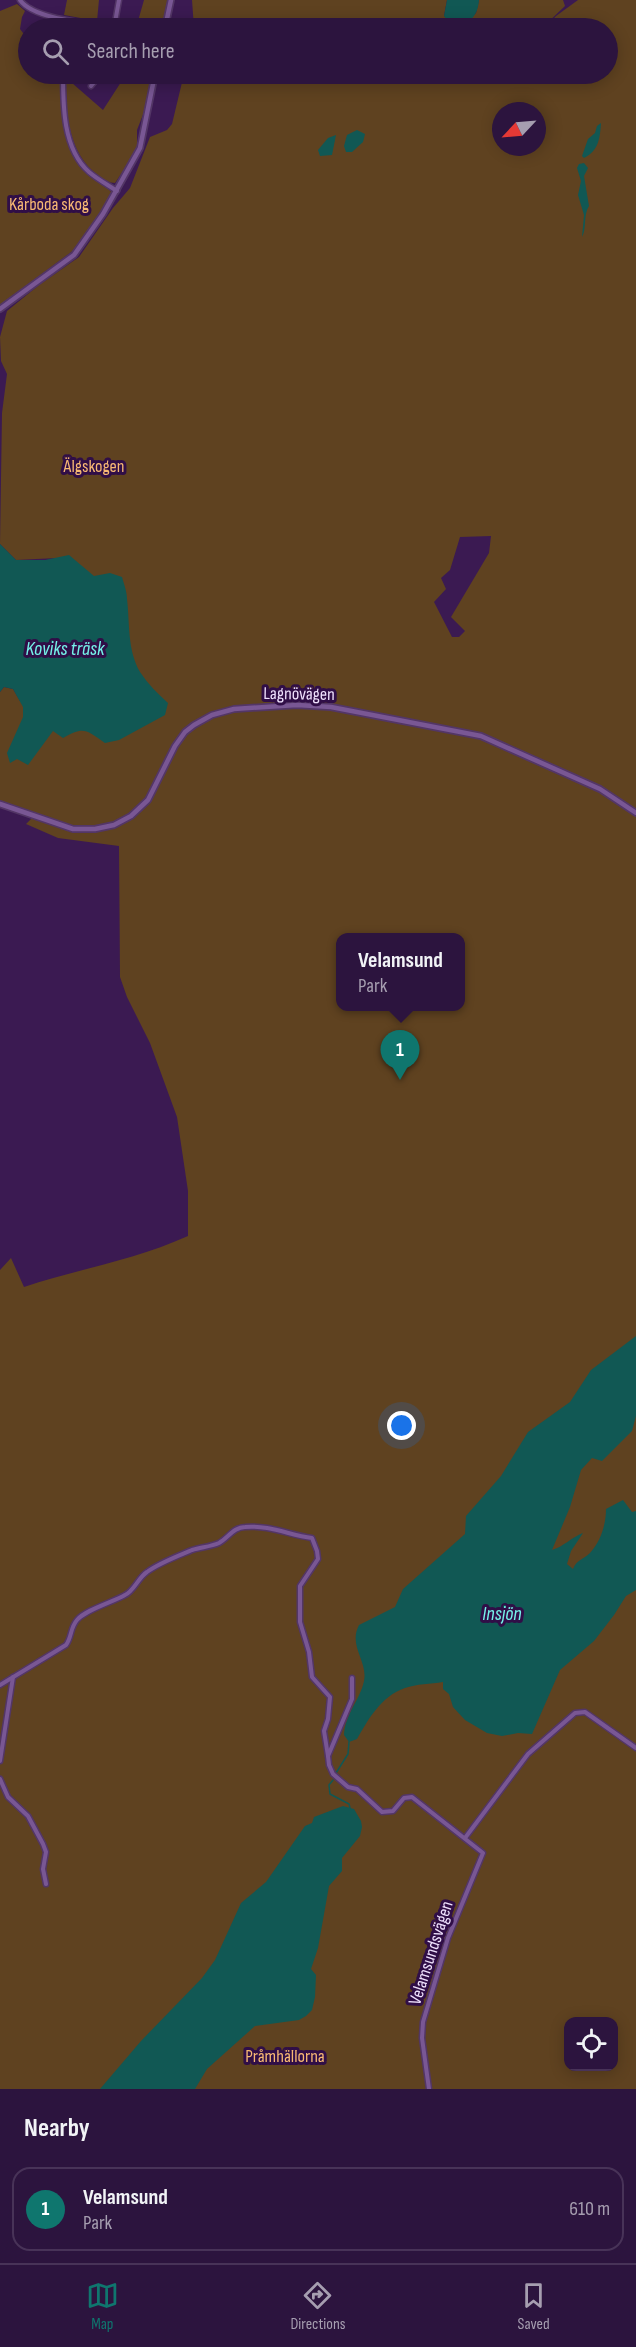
<!DOCTYPE html>
<meta charset="utf-8">
<style>
body{margin:0;font-family:"Sofia Sans Condensed",sans-serif;background:#341d45;color:#f1f3f6}
.controls{position:absolute;right:18px;bottom:18px;display:grid;overflow:hidden;border-radius:12px;box-shadow:0 3px 15px #0003}
.controls button{width:54px;height:54px;display:grid;place-items:center;padding:0;border:0;border-bottom:2px solid #483358;background:#2c143e;color:#f1f3f6;font:30px sans-serif}
.compass{position:absolute;left:492px;top:102px;width:54px;height:54px;border-radius:50%;background:#2c143e;box-shadow:0 3px 15px #0003;rotate:244deg}
.you{position:absolute;left:402px;top:1426px;width:21px;height:21px;margin:-15px;border:4px solid #fff;border-radius:50%;background:#1a73e8;box-shadow:0 0 0 9px #1a73e833}
.badge{display:grid;place-items:center;width:39px;height:39px;border-radius:50%;background:#0f766e;color:#fff;font-size:20px;font-weight:700}
.pin{position:absolute;translate:-50% -50px;filter:drop-shadow(0 2px 3px #0008)}
.pin::after{content:'';position:absolute;top:32px;width:21px;height:18px;background:inherit;clip-path:polygon(0 0,100% 0,50% 100%)}
.popup{position:absolute;left:336px;top:933px;width:129px;height:78px;box-sizing:border-box;display:grid;place-content:center;border-radius:12px;background:#2c143e;filter:drop-shadow(0 2px 4px #0005);font-size:20px;white-space:nowrap;color:#a69eb0}
.popup b{font-size:22px;color:#f1f3f6}
.popup::after{content:'';position:absolute;left:50%;top:100%;margin-left:-12px;border:12px solid transparent;border-top-color:#2c143e}
.list{margin:0;padding:0;list-style:none}
h2{display:flex;justify-content:space-between;align-items:center;height:78px;margin:0;padding:0 24px;font-size:26px}
h2 small{font-size:20px;font-weight:400;color:#a69eb0}
.list li{display:grid;grid-template-columns:39px 1fr auto;gap:18px;align-items:center;box-sizing:border-box;height:84px;margin:0 12px 12px;padding:0 12px;border:2px solid #483358;border-radius:18px}
.list b{display:block;font-size:22px;white-space:nowrap}
.list p{margin:0;font-size:20px;white-space:nowrap;color:#a69eb0}
.list em{font-size:20px;font-style:normal;color:#a69eb0}
.icon{flex:none;width:33px;height:33px;fill:none;stroke:currentColor;stroke-width:2;stroke-linecap:round;stroke-linejoin:round}
.map{position:relative;flex:none;width:636px;height:2089px;overflow:hidden}
.search{position:absolute;background:#2c143e;box-shadow:0 3px 15px #0003;left:18px;right:18px;top:18px;height:66px;display:flex;align-items:center;gap:15px;box-sizing:border-box;padding:0 21px;border-radius:33px;color:#a69eb0;font-size:22px}
.sheet{height:174px;background:#2c143e}
nav{display:flex;justify-content:space-around;align-items:center;box-sizing:border-box;height:84px;border-top:2px solid #483358;background:#2c143e;font-size:16px;color:#a69eb0}
nav a{display:grid;justify-items:center;gap:3px}
nav .on{color:#0f766e}
.map>svg:first-child{display:block}
.green{fill:#5f4220;fill-rule:evenodd}
.water{fill:#115854}
.lines{fill:none;stroke-linecap:round;stroke-linejoin:round}
.stream{stroke:#115854;stroke-width:1.5}
.minor-casing{stroke:#533666;stroke-width:7}
.tertiary-casing{stroke:#533666;stroke-width:8}
.minor{stroke:#795794;stroke-width:4}
.tertiary{stroke:#795794;stroke-width:4.5}
.labels{text-anchor:middle;dominant-baseline:central;stroke-width:6;stroke-linejoin:round;paint-order:stroke}
.park-label{font-size:18px;fill:#f8b973;stroke:#300e47}
.street-label{font-size:18px;fill:#efe1fd;stroke:#300e47}
.water-label{font-size:20px;font-style:italic;fill:#75f3e9;stroke:#300e47}
</style>
<div class="map">
<svg width="636" height="2089" viewBox="0 0 636 2089">
<rect width="100%" height="100%" fill="#3b1a52"/>
<g class="green">
<polygon points="67,0 99,0 97,21 64,15"/>
<polygon points="144,0 168,0 162,28 136,28"/>
<polygon points="192,0 447,0 444,16 464,25 476,13 479,0 563,0 565,6 542,28 194,28"/>
<path d="M578,0H636V2089H0V1270L11,1258L24,1287C78,1269 135,1260 188,1236V1191L177,1117L150,1043L127,997L120,977L119,846L58,838L26,824L32,818L12,811V806L0,801V692L4,687L13,689L20,701L57,558L16,560L0,544L2,413L7,374L1,361L0,337L7,311L39,285L79,257L113,208L130,188L150,137L167,130L172,124L184,74H608V28H545L556,16ZM501,111H537V147H501ZM491,536L489,553L451,617L465,631L459,637H452L434,602L446,589L441,578L450,570L460,537ZM340,938H460V1006H340ZM568,2022H614V2066H568Z"/>
<path d="M17,4L25,11L22,17L20,29L23,33L28,34V74H61C60,106 62,146 85,171C93,180 108,184 113,195L74,250L0,305V11Z"/>
<path d="M65,74H77L72,83L103,110L123,79L125,74H152L144,112L137,130V150L115,183C109,183 104,180 99,176C67,154 65,108 65,74Z"/>
</g>
<g class="water">
<path d="M447,0H479C478,16 468,27 451,25L444,16Z"/>
<path d="M601,123C600,137 599,151 584,158L582,156L588,139L595,133L597,126Z"/>
<polygon points="357,130 365,134 363,142 352,152 346,152 344,146 347,135"/>
<polygon points="336,135 332,155 320,156 318,150 328,138"/>
<path d="M584,163L588,168L584,176L589,206C583,215 587,228 582,237L584,215L578,195L581,181L577,168L579,164Z"/>
<path d="M0,544L16,560H45L69,555L94,576L110,573L122,577C124,584 127,592 127,599C130,624 127,649 140,672C148,684 158,694 168,703L165,715L119,740L105,743C86,730 84,726 63,738L53,731L28,765L17,759L10,763L7,753L23,717V707L13,689L4,687L0,692Z"/>
<path d="M636,1336V1416L632,1431L602,1461L592,1458L581,1470L570,1507L552,1550C563,1547 572,1537 583,1533L571,1551L567,1564L573,1569C577,1559 583,1560 590,1553C601,1541 606,1524 606,1509L623,1500L632,1512L636,1511V1590L626,1596L614,1615L594,1641L560,1670L532,1734L518,1733L502,1736L487,1733L465,1720L453,1707L449,1694L443,1689V1682C431,1684 416,1684 405,1688C381,1696 368,1720 357,1739L349,1742L344,1735C345,1714 360,1700 364,1681C368,1661 348,1646 359,1625L395,1607L403,1589L465,1534L466,1516L501,1476L528,1432L570,1402L591,1370Z"/>
<polygon points="343,1806 354,1809 361,1821 362,1827 360,1836 342,1858 342,1871 329,1886 318,1948 311,1969 316,1975 315,1997 312,2010 306,2016 299,2020 255,2026 207,2069 195,2089 100,2089 141,2041 202,1978 215,1960 241,1903 266,1882 305,1826 312,1823 314,1817"/>
</g>
<g class="lines">
<g class="stream">
<polyline points="336,1773 348,1754 349,1742"/>
<polyline points="333,1780 329,1785 330,1794 349,1804 350,1808"/>
</g>
<g class="minor-casing">
<g id="minor">
<path d="M20,0C34,20 91,23 115,27"/>
<polyline points="114,28 119,0"/>
<path d="M63,74C63,106 63,149 89,172C97,179 108,185 117,191"/>
<polyline points="91,86 101,74"/>
<polyline points="352,1678 352,1699 328,1756 329,1765 333,1774 348,1787 357,1789 382,1812 393,1811 404,1798 412,1797 483,1853 448,1938 423,2022 422,2038 429,2089"/>
<path d="M0,1685L66,1645C72,1637 70,1628 77,1620C85,1610 113,1602 125,1595C134,1591 138,1578 147,1572C159,1563 178,1556 192,1550C201,1547 210,1547 219,1543C228,1538 234,1527 245,1527C270,1525 289,1535 312,1538L317,1551L318,1559L300,1586V1622L309,1652L312,1677L330,1697L328,1719L324,1731L328,1756"/>
<polyline points="0,1761 13,1677"/>
<polyline points="0,1779 8,1797 28,1816 43,1844 46,1852 43,1869 46,1884"/>
<polyline points="465,1838 528,1754 575,1713 585,1712 636,1748"/>
</g>
</g>
<g class="tertiary-casing">
<g id="tertiary">
<polyline points="165,28 171,0"/>
<polyline points="0,309 74,255 103,214 140,148 155,74"/>
<polyline points="0,804 73,829 95,829 114,825 131,816 148,800 175,746 185,732 194,725 212,715 234,709 297,705 331,707 481,736 600,789 636,813"/>
</g>
</g>
<use href="#minor" class="minor"/>
<use href="#tertiary" class="tertiary"/>
</g>
<g class="labels">
<g class="park-label">
<text x="49" y="204">Kårboda skog</text>
<text x="94" y="466">Älgskogen</text>
<text x="285" y="2056">Pråmhällorna</text>
</g>
<g class="street-label">
<text transform="translate(299 694) rotate(1)">Lagnövägen</text>
<text transform="translate(431 1953) rotate(-72)">Velamsundsvägen</text>
</g>
<g class="water-label">
<text x="65" y="649">Koviks träsk</text>
<text x="502" y="1614">Insjön</text>
</g>
</g>
</svg>
<div class="controls">
<button><svg class="icon" aria-label="locate" viewBox="0 0 24 24"><circle cx="12" cy="12" r="6"/><path d="M12 2v4M12 18v4M2 12h4M18 12h4"/></svg></button>
</div>
<svg class="compass" viewBox="-18 -18 36 36"><path d="M0-13l5 13h-10z" fill="#e53935"/><path d="M0 13l5-13h-10z" fill="#a69eb0"/></svg>
<div class="you"></div>
<div class="pin badge" style="left:400px;top:1080px">1</div>
<div class="popup"><b>Velamsund</b>Park</div>
<div class="search"><svg class="icon" aria-label="search" viewBox="0 0 24 24"><circle cx="10" cy="10" r="6"/><path d="M15 15l6 6"/></svg>Search here</div>
</div>
<section class="sheet">
<h2>Nearby<small></small></h2>
<ul class="list">
<li><span class="badge">1</span><div><b>Velamsund</b><p>Park</p></div><em>610 m</em></li>
</ul>
</section>
<nav>
<a class="on"><svg class="icon" aria-label="map" viewBox="0 0 24 24"><path d="M3 6l6-2 6 2 6-2v14l-6 2-6-2-6 2zM9 4v14M15 6v14"/></svg>Map</a>
<a><svg class="icon" aria-label="directions" viewBox="0 0 24 24"><path d="M12 3l9 9-9 9-9-9zM9 14v-3h6M13 9l2 2-2 2"/></svg>Directions</a>
<a><svg class="icon" aria-label="saved" viewBox="0 0 24 24"><path d="M7 4h10v16l-5-4-5 4z"/></svg>Saved</a>
</nav>
